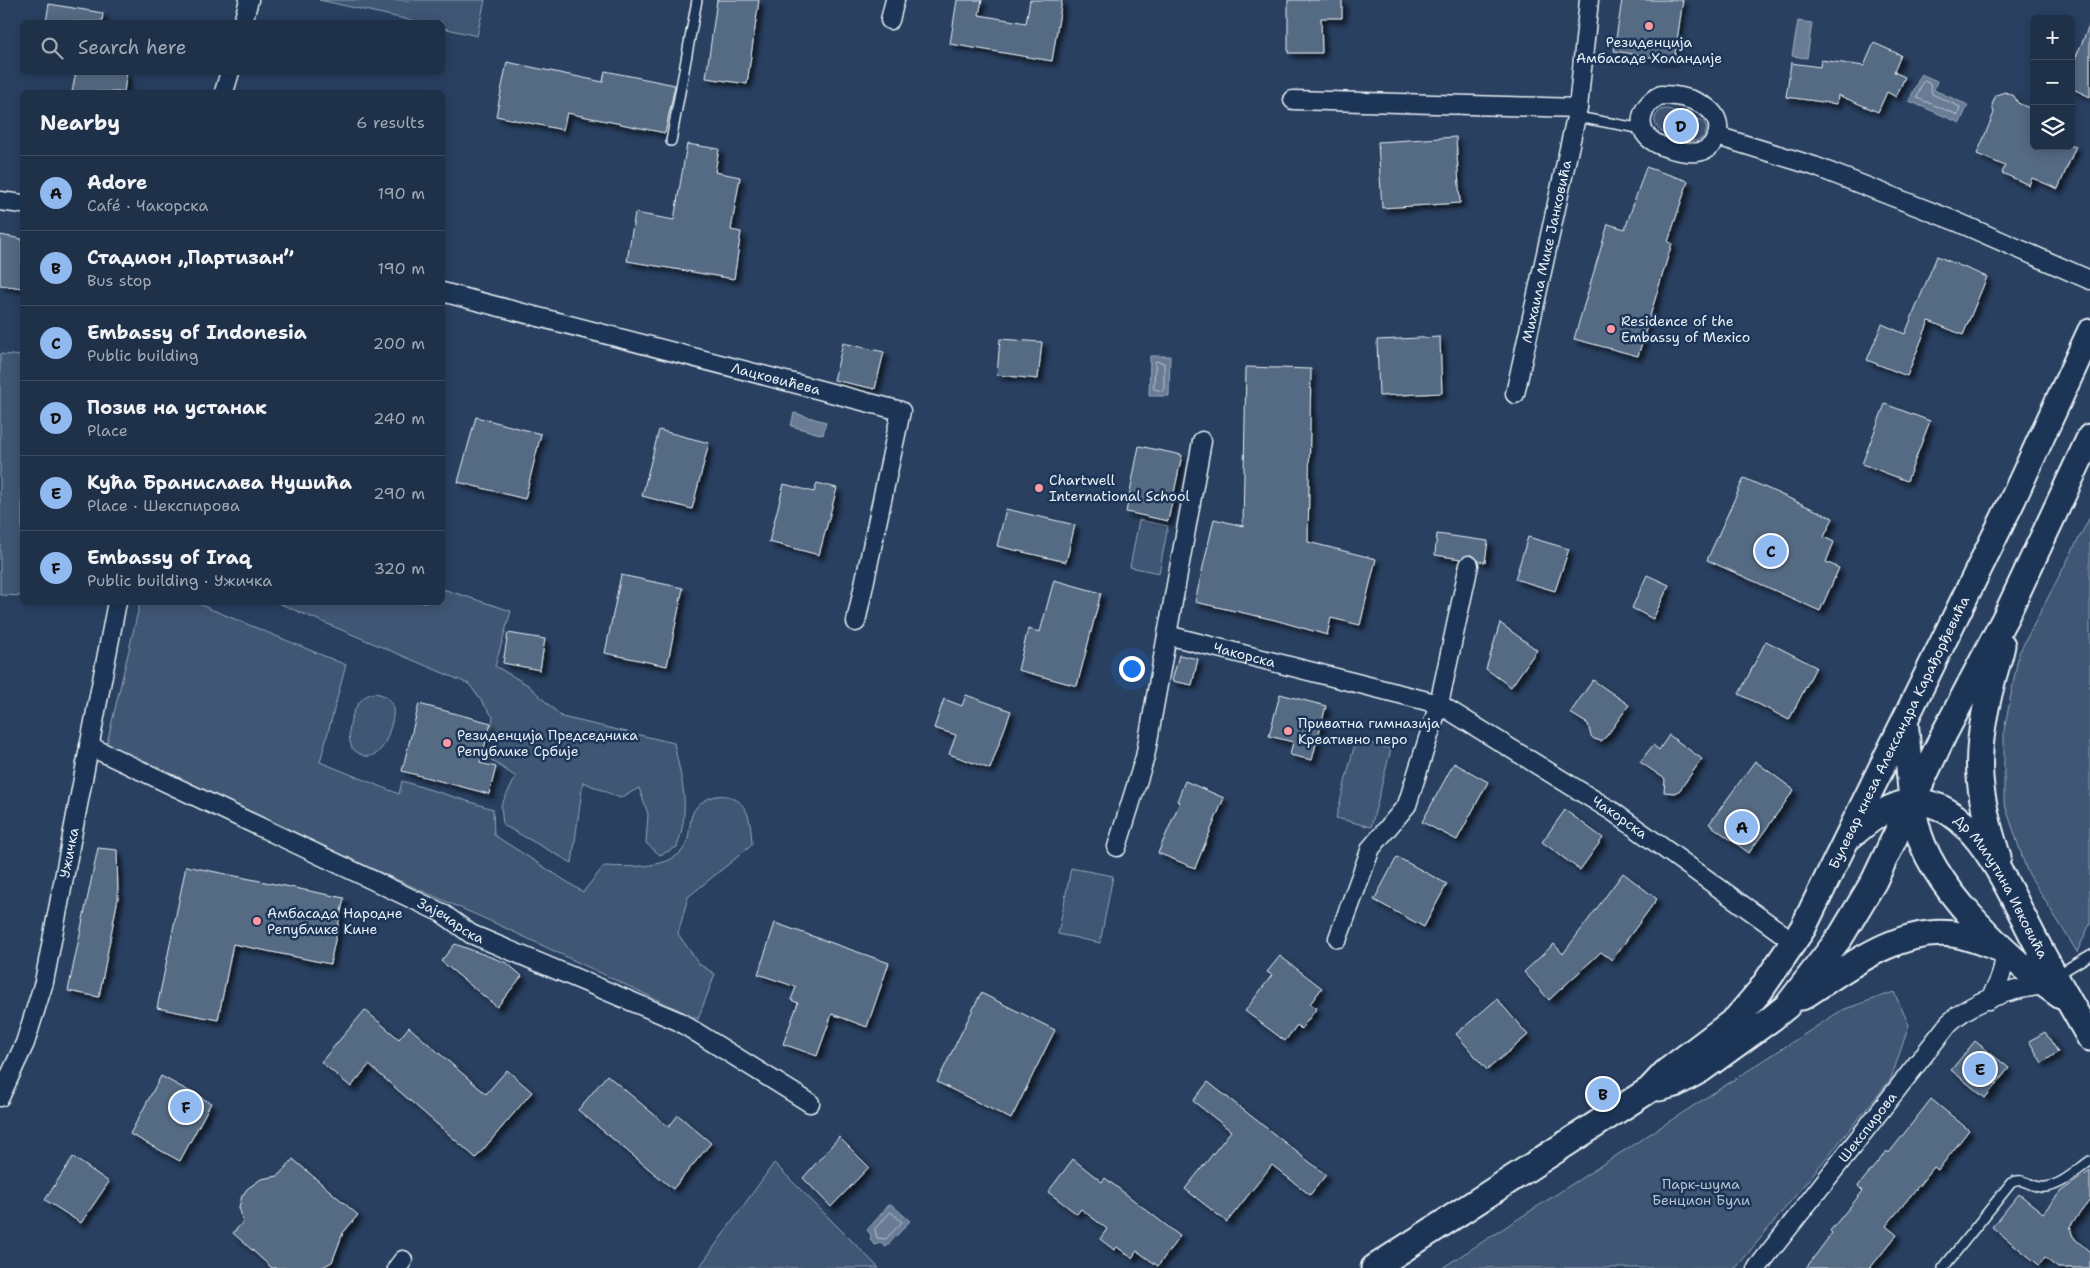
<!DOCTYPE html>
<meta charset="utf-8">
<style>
body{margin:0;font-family:"Shantell Sans",sans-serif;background:#2c3c53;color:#f1f3f6}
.controls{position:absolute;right:15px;top:15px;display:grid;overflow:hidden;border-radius:8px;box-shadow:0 2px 12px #0003}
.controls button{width:45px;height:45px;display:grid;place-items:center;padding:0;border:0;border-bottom:1px solid #3c4b61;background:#1f3049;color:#f1f3f6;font:25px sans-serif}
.you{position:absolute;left:1131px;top:668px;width:18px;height:18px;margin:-12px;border:4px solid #fff;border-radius:50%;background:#1a73e8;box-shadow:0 0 0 8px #1a73e833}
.badge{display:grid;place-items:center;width:32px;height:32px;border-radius:50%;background:#90b9f0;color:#111;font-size:16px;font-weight:700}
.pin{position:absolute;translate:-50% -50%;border:2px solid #fff;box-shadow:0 1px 5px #0006}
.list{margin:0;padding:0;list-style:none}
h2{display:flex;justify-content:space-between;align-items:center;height:65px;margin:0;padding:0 20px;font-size:21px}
h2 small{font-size:16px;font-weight:400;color:#a1a9b4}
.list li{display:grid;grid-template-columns:32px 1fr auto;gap:15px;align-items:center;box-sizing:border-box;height:75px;padding:0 20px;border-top:1px solid #3c4b61}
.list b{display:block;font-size:19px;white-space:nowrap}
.list p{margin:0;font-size:16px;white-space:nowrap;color:#a1a9b4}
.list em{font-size:16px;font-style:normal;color:#a1a9b4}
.icon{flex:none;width:28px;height:28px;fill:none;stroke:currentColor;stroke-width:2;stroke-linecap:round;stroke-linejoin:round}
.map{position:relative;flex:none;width:2090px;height:1268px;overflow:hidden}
.search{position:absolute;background:#1f3049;box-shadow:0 2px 12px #0003;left:20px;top:20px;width:425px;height:55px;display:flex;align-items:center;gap:12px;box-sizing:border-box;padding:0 18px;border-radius:8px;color:#a1a9b4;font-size:19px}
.panel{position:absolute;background:#1f3049;box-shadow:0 2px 12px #0003;left:20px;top:90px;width:425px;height:515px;border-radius:8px}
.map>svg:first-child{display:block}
.green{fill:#415774;stroke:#94a4b6}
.water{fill:#6b7c95;stroke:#9dabbd}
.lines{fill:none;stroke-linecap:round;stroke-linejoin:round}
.shore{stroke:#b6c2d0;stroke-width:1}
.building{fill:#556a83;stroke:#e8f1f8;filter:url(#shadow)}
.lane-casing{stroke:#e8f1f8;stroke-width:12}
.street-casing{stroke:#e8f1f8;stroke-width:21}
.secondary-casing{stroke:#e8f1f8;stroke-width:29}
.lane{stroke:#1d3557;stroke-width:9}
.street{stroke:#1d3557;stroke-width:18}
.secondary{stroke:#1d3557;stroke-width:25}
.poi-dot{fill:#ff9aa2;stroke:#1d3557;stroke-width:2}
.labels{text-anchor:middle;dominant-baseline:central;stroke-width:5;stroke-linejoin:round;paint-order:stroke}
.poi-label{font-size:14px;fill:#e8f1f8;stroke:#1d3557;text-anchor:start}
.street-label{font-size:14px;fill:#e8f1f8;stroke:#1d3557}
.park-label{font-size:14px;fill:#b6c3d0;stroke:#1d3557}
</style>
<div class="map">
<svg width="2090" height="1268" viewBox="0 0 2090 1268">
<defs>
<filter id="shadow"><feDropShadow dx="4.5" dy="4.5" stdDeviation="2.5" flood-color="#0009"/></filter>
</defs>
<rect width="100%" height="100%" fill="#294061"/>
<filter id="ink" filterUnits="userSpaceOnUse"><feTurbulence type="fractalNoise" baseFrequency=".02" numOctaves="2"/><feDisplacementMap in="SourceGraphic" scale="10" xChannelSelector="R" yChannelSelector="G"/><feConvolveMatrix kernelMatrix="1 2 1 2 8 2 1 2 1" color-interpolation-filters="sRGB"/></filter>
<g filter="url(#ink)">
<g class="green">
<polygon points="319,0 485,0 477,36 443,28 442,22 419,22"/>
<path d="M1668,109L1704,121L1707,129L1704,137L1697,141C1683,140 1652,136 1655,117L1660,110Z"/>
<polygon points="0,354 22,356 22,596 0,595"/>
<polygon points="2090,517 2090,924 2077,952 2027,871 2004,802 2004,731 2019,653"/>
<polygon points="1139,520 1168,526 1159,573 1130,567"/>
<path d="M443,589L511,611L495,666L528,685L562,717L674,743C682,784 691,805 677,847L660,855L646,843L648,814L639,788L620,798L583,782L572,863L503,825L501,805L516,777L487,757L493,717L469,684L278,603L442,602Z"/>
<path d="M140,603H196L346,665L320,762L399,794L402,781L493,809L494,835L583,892L604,866C626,867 665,869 681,852C691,841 688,828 692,815C697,800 719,791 733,798C751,807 751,827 752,845L688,897L678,934L699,964L715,974L698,1019L499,925L283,829L106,747Z"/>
<path d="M375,693C398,697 395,715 389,732C383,752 371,766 352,748C344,731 354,695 375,693Z"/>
<polygon points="1356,739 1391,749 1371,827 1336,818"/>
<polygon points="1071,868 1113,876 1100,943 1058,934"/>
<polygon points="1894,992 1909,1025 1891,1079 1736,1268 1442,1268 1842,1010"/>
<polygon points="774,1163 879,1268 699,1268"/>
</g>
<g class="water">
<polygon points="1798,21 1812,23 1807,58 1792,56"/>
<polygon points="1921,74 1937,81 1934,90 1968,105 1960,123 1909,101"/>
<polygon points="1150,356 1170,356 1169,396 1149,396"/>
<polygon points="794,413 826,422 823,435 791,426"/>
<polygon points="889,1205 892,1205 910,1221 886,1247 880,1243 875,1245 870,1240 871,1235 867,1230"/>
</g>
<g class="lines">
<g class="shore">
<polygon points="1925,81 1930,84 1932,94 1960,107 1958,115 1917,98 1922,83"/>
<polygon points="1156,361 1164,363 1164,389 1162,391 1154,389"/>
<polygon points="891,1212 902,1222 886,1239 877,1238 875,1229"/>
</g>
</g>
<g class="building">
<polygon points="717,0 759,0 747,84 706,78"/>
<polygon points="957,0 982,0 979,15 1026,23 1030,0 1062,0 1052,61 950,44"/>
<polygon points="1288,0 1342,0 1342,18 1321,18 1322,53 1288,53"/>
<polygon points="1622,0 1683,0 1674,61 1614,51"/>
<polygon points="49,4 103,13 102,22 46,22"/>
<polygon points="2090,24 2090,97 2071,88 2071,68"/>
<polygon points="1874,43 1901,55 1894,72 1905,77 1896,97 1887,92 1878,112 1838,95 1837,104 1786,97 1791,63 1820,67 1821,60 1864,66"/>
<polygon points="507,62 603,82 605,71 675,85 665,133 567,113 563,130 496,116"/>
<polygon points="76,72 127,72 124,92 72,92"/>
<polygon points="2005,92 2014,96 2018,103 2034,110 2034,146 2076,146 2058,189 2032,178 2029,185 2002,173 2005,166 1977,154 1994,113 1992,105 1996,95"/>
<polygon points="1456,137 1460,203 1382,208 1378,142"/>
<polygon points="687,144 719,149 715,172 740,177 731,230 741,232 734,279 627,261 635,213 674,220"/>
<polygon points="1646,167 1688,181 1668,242 1672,243 1638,356 1574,339 1608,224 1625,229"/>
<polygon points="0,235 22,239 22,288 0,285"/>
<polygon points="1937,256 1987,277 1963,335 1929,321 1907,376 1867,360 1882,324 1905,334"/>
<polygon points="1440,337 1442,393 1379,396 1377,340"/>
<polygon points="1000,339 1042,342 1038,379 997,375"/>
<polygon points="843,343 884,352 875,389 834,380"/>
<polygon points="1246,367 1311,369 1308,542 1376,559 1360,625 1331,618 1327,635 1275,620 1195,602 1214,519 1243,526"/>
<polygon points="1885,404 1930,421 1907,481 1862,464"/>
<polygon points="476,417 541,434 525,499 458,482"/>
<polygon points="659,430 709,443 692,509 642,496"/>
<polygon points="1139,446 1182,455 1168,521 1126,512"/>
<polygon points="1744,478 1833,518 1824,537 1834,542 1826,562 1839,568 1820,611 1707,560"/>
<polygon points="817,483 837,488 819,555 769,542 784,484 814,492"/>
<polygon points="1006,509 1075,525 1066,562 997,546"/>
<polygon points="1437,534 1488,541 1485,562 1479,561 1471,555 1461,559 1435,555"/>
<polygon points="1528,537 1569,549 1555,591 1515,579"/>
<polygon points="621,575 683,588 667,666 605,653"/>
<polygon points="1647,575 1669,585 1653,619 1632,608"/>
<polygon points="1054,580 1101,593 1077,686 1018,670 1028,629 1040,632"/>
<polygon points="1500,623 1537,650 1511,687 1486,669"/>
<polygon points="508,633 545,639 540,670 503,663"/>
<polygon points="1766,641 1816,667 1789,720 1739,694"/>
<polygon points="1179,655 1198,659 1192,685 1172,681"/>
<polygon points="1593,680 1629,705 1606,737 1601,741 1594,739 1591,736 1588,724 1570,713"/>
<polygon points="1280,694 1326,706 1312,760 1290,755 1293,742 1269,736"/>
<polygon points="966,695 1011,711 990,769 949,754 956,735 934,728 944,699 962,706"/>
<polygon points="419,704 491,723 480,763 496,767 489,794 402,771"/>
<polygon points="1669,735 1702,759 1679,791 1674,793 1664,792 1665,779 1640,762 1653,745 1659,750"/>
<polygon points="1755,761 1794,790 1749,853 1709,824"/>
<polygon points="1454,763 1488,782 1457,840 1422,822"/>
<polygon points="1185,781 1224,798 1195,868 1158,853 1180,802 1177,801"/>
<polygon points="1565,810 1603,838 1580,870 1542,842"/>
<polygon points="98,848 117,850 118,898 99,997 68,991"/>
<polygon points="1397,857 1447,884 1424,927 1374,900"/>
<polygon points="186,866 344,898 330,964 233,944 218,1020 157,1008"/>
<polygon points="1623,873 1657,899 1612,960 1601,952 1549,1000 1524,972 1554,944 1563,954"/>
<polygon points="775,923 889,963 867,1027 832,1014 817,1056 783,1044 798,1003 791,1000 796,987 758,974"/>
<polygon points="455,944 507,963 522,976 497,1007 441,961"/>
<polygon points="1280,956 1322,988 1310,1004 1317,1008 1301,1029 1297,1025 1285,1041 1245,1011 1272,975 1267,972"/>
<polygon points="981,993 1055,1030 1011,1119 937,1082"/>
<polygon points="1497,999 1528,1035 1487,1070 1456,1034"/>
<polygon points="365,1010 399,1039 409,1027 486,1094 507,1070 532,1092 476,1158 369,1065 351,1087 321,1062"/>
<polygon points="2045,1032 2058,1052 2042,1063 2029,1041"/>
<polygon points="1975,1041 2009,1068 1985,1098 1951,1070"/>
<polygon points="607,1075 669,1127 678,1115 711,1143 673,1189 578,1110"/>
<polygon points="161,1076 211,1103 180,1161 130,1134"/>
<polygon points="1208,1082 1326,1175 1310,1195 1272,1165 1227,1222 1185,1189 1231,1131 1193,1101"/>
<polygon points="1931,1099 1969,1130 1938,1170 1934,1167 1886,1226 1897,1235 1870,1268 1806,1268 1832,1233 1830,1231 1863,1191 1858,1186 1887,1151 1889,1153"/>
<polygon points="839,1137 869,1167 831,1207 803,1178"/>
<polygon points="73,1157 109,1182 81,1223 45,1200"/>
<polygon points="293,1159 358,1215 343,1233 332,1262 321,1268 272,1268 233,1233 243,1222 239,1207 242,1196 247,1189 261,1179 278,1176"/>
<polygon points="1073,1159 1102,1182 1105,1178 1180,1236 1158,1266 1137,1251 1132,1258 1117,1247 1114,1250 1100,1239 1107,1229 1081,1209 1077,1214 1048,1192"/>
<polygon points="2090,1171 2090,1200 2070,1226 2075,1239 2090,1252 2090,1268 2058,1268 2045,1258 2039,1265 1992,1227 2019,1194 2043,1213 2061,1191"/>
</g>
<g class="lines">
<g class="lane-casing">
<g id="lane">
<polyline points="1577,117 1643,129"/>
<polyline points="671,141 697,0"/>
<polyline points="2057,975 2090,955"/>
<path d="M1943,1268L2011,1183C2022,1176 2031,1187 2041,1187C2058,1189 2077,1170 2090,1161"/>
</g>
</g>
<g class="street-casing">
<g id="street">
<polyline points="890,20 895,0"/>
<polyline points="243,22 249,0"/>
<polyline points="224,92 230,72"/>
<path d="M1661,95C1683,95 1722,104 1718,132C1717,139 1712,146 1705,150C1694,156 1664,149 1654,142C1632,129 1642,103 1661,95Z"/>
<polyline points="1293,100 1578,108"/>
<polyline points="1717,136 1814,166 1955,221 2090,280"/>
<polyline points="0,201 22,204"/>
<path id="s1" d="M442,292L901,411L856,622"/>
<path id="s2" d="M1515,394L1578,108L1589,0"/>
<path id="s3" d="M1167,635L1439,704L1612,811L1794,942"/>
<path id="s4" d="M89,746L442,913L471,934L678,1021L810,1103"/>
<polyline points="1117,847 1145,757 1202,441"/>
<polyline points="1338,938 1371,848 1407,805 1439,704 1469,565"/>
<path d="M1989,1000C1999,983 2005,971 2004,950"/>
<path id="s5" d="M0,1097L25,1043L44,982L117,602"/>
<polyline points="397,1268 403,1260"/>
<path id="s6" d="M1757,1268L1949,1023C1973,1000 2014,988 2046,985"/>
</g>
</g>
<g class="secondary-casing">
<g id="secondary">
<path d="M1905,721C1909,753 1909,793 1916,823C1929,886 2010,961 2061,996"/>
<path id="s7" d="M1851,836C1868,821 1890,803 1914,802C1975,800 2012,898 2036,942C2053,974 2072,1006 2090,1038"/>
<path d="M1998,857C1975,789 1974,751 1992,682C1995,669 2000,657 2002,645"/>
<path d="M1802,997C1846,969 1898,927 1953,934C1969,936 1986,944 2001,949"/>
<polyline points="1659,1088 1675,1084 1702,1069 1771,1019 1787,1006 1841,936 1874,881 1944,734 2006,616 2090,437"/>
<path id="s8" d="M1374,1268L1649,1090L1666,1072L1736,1019L1760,991L1803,928L2013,499L2090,332"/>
</g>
</g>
<use href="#lane" class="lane"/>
<use href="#street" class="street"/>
<use href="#secondary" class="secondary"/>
</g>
</g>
<g class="poi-dot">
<circle cx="1649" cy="26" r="5"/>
<circle cx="1611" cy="329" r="5"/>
<circle cx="1039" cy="488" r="5"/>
<circle cx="1288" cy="731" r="5"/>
<circle cx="447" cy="743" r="5"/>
<circle cx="257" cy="921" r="5"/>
</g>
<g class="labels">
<g class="poi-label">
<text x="1649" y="42" text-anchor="middle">Резиденција<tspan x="1649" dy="16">Амбасаде Холандије</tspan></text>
<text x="1621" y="321">Residence of the<tspan x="1621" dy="16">Embassy of Mexico</tspan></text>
<text x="1049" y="480">Chartwell<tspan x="1049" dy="16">International School</tspan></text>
<text x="1298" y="723">Приватна гимназија<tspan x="1298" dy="16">Креативно перо</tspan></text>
<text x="457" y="735">Резиденција Председника<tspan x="457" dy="16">Републике Србије</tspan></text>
<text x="267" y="913">Амбасада Народне<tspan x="267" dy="16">Републике Кине</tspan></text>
</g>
<g class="street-label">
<text stroke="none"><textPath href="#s2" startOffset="146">Михаила Мике Јанковића</textPath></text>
<text stroke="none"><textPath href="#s1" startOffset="345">Лацковићева</textPath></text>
<text stroke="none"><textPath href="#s3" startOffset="80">Чакорска</textPath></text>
<text stroke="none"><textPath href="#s8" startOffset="771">Булевар кнеза Александра Карађорђевића</textPath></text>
<text stroke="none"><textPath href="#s3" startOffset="494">Чакорска</textPath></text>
<text stroke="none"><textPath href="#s5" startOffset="255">Ужичка</textPath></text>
<text stroke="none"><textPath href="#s7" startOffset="202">Др Милутина Ивковића</textPath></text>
<text stroke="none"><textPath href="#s4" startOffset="402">Зајечарска</textPath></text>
<text stroke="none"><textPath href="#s6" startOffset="179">Шекспирова</textPath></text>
</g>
<g class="park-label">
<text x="1701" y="1184">Парк-шума<tspan x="1701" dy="16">Бенцион Були</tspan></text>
</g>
</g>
</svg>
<div class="controls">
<button>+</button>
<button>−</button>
<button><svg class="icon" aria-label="layers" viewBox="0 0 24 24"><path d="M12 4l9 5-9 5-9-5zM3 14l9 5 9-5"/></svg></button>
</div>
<div class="you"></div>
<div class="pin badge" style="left:1742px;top:827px">A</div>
<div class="pin badge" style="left:1603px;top:1094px">B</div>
<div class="pin badge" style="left:1771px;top:551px">C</div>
<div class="pin badge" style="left:1681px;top:126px">D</div>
<div class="pin badge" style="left:1980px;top:1069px">E</div>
<div class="pin badge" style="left:186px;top:1107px">F</div>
<div class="search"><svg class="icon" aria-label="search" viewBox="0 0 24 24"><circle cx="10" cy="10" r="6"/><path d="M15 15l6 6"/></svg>Search here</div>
<section class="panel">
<h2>Nearby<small>6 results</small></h2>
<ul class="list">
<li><span class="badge">A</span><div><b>Adore</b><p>Café · Чакорска</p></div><em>190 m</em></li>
<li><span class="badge">B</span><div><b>Стадион „Партизан”</b><p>Bus stop</p></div><em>190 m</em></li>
<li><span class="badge">C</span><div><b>Embassy of Indonesia</b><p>Public building</p></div><em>200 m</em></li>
<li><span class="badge">D</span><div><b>Позив на устанак</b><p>Place</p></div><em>240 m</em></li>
<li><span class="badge">E</span><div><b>Кућа Бранислава Нушића</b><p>Place · Шекспирова</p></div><em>290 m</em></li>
<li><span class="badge">F</span><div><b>Embassy of Iraq</b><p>Public building · Ужичка</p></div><em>320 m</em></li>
</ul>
</section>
</div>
